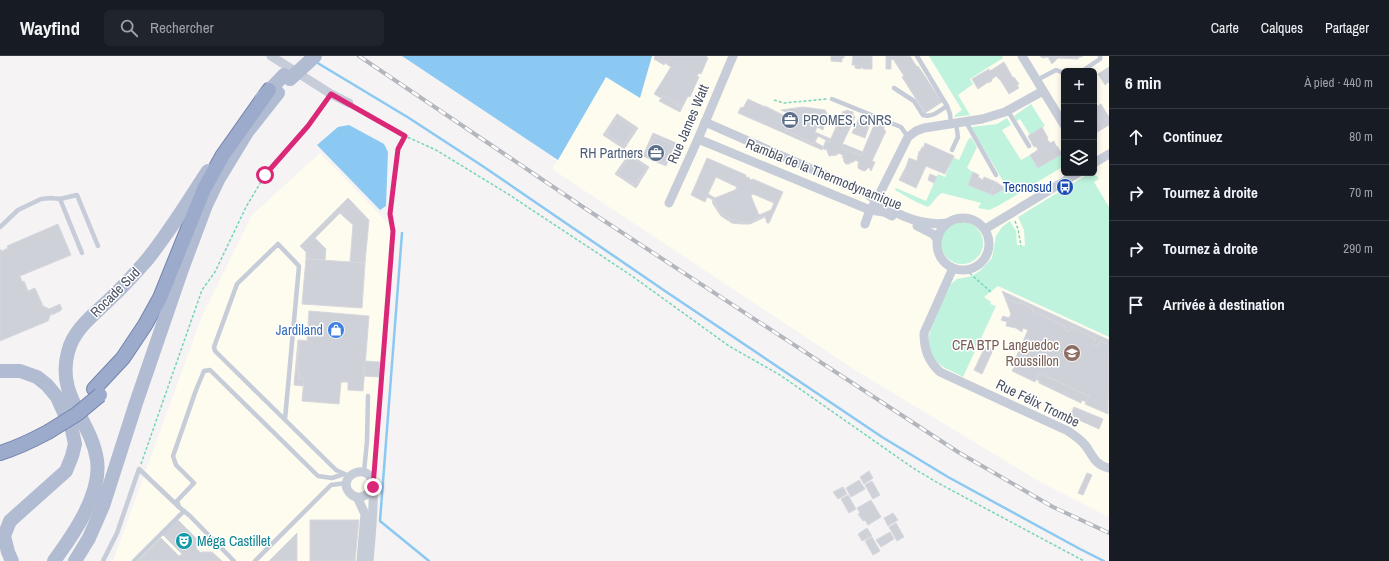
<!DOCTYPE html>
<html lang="fr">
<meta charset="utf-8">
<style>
body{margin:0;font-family:"Archivo Narrow",sans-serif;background:#20242c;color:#f1f3f6}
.controls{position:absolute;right:12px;top:12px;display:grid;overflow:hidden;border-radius:6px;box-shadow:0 2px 6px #0003}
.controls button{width:36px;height:36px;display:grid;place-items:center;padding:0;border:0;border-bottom:1px solid #363941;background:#171b24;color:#f1f3f6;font:20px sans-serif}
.stop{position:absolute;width:12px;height:12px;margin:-9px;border:3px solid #db2777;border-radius:50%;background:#fff}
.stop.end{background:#db2777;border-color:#fff;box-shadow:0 1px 4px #0008}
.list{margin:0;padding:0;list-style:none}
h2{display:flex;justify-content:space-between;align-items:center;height:52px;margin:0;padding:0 16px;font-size:17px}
h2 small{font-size:13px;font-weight:400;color:#9ea1a6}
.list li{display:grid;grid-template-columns:26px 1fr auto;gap:12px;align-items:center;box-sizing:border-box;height:56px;padding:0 16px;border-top:1px solid #363941}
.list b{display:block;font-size:15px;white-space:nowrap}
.list em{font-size:13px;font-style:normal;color:#9ea1a6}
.icon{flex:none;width:22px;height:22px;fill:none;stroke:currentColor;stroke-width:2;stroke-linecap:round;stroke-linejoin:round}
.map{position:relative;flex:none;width:1109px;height:505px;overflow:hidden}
header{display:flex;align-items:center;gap:24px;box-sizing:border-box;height:56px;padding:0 20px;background:#171b24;border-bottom:1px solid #363941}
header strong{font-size:19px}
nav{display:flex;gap:22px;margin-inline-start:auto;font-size:14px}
.search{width:280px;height:36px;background:#20242c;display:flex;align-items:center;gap:10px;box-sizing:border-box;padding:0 14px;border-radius:6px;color:#9ea1a6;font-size:15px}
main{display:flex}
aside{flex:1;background:#171b24}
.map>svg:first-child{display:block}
.commercial{fill:#fefcee;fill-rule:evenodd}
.green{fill:#c0f3de}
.water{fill:#8bc9f3}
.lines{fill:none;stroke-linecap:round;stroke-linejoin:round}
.stream{stroke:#8bc9f3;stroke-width:2.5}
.building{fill:#cfd1d8;stroke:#d7d7de;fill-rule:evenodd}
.trunk-casing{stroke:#7384b0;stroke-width:16}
.path{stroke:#75d5b8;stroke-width:1.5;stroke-dasharray:3 2;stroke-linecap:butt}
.service{stroke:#c6ccd8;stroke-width:4.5}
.minor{stroke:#c6ccd8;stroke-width:9}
.primary{stroke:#b1bcd3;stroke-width:14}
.trunk{stroke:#9cabcc;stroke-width:14}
.rail-casing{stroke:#b4b6bd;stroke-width:4}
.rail{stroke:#fff;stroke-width:2.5;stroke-dasharray:8;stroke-linecap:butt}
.trunk-bridge-casing{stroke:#7384b0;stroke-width:16;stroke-linecap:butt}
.primary-bridge{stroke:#b1bcd3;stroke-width:14}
.trunk-bridge{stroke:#9cabcc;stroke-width:14}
.route{stroke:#db2777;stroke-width:5}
.labels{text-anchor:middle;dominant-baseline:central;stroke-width:3;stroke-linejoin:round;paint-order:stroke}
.service-label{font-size:14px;fill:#4e5e75;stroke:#fff;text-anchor:start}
.street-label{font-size:14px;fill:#495162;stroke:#fff}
.transit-label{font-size:14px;fill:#164399;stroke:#fff;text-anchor:end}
.shop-label{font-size:14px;fill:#366cbe;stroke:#fff;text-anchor:end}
.education-label{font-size:14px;fill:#785e54;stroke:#fff;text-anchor:end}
.culture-label{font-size:14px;fill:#0d838f;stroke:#fff;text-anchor:start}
</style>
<header>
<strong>Wayfind</strong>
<div class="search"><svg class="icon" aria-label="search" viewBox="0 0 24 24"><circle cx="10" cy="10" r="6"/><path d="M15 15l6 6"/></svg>Rechercher</div>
<nav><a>Carte</a><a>Calques</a><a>Partager</a></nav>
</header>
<main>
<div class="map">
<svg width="1109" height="505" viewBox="0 0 1109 505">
<rect width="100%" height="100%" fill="#f5f3f3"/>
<g class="commercial">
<path d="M652,0H1109V461L1042,427L855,314L552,113L606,21ZM1064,15H1094V117H1064Z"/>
<polygon points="320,97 395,174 371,505 113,505 202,260 252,159"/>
</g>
<g class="green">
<polygon points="929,0 1002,0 1003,2 970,23 973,28 958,39 970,59 954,61 955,59 962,54"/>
<polygon points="1031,48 1045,70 1030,79 1020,63 1017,65 1014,60"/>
<path d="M1007,62L1011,69L1002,74L1021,104L1030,99L1038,112L1062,98L1064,101V110L998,150L989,154L978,152L981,147L942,137C935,141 933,148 928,151L916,146L895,134L896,132L926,145L938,118L945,121L953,101L959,104L968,84L971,81L977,91L967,112L973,116L968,129L993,139L1004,133L1003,125L971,71L997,68Z"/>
<path d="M1091,118L1097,120L1099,123L1094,126L1109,151V281L998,230L984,241L991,246L990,248L996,250L963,321C953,315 938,311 932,300C920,281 943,246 951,228L957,223L972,220L981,214L992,202L996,180L1002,171L1010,165L1016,175L1017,189L1025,190L1024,174L1018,161L1085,120Z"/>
<circle cx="962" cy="187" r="21"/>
</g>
<g class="water">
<polygon points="402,0 652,0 640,42 606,21 558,104"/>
<polygon points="349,69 384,88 388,96 386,150 380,154 317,89 338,71"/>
</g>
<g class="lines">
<g class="stream">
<polyline points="316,6 409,62 484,111 665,235 882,381 948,421 1080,493 1104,505"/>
<polyline points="402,177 380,465 429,505"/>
</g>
</g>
<g class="building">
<polygon points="655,0 706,0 708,2 701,18 699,17 697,20 699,21 690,41 688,40 683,50 676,50 677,48 663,40 661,42 654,38 671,11 665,7 664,9 654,3"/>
<polygon points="831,0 844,0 844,2 842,2 842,6 831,5"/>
<polygon points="853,0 872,0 872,13 863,13 863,12 861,11 861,13 855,12 855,9 852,9"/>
<polygon points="886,0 906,0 907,1 910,0 917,11 918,10 942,46 925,57 902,21 904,20 893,3 891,4 891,13 886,13"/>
<polygon points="1040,0 1082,0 1082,1 1079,1 1078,3 1058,2 1052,8 1048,1 1043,2"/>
<polygon points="1004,6 1013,22 1014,21 1019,28 1017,29 1019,32 1009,38 1001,25 996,20 991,24 992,25 988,27 988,26 978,33 972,23 989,13 990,15"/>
<polygon points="1109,11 1109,26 1105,29 1098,18"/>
<polygon points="663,40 677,48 676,50 683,50 680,56 659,45"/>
<polygon points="748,43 765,51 765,50 789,62 791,58 781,54 803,51 825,54 827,58 823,74 817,71 815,76 831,83 829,87 828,86 828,85 818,80 814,88 785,74 784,77 738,57 741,51 743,52"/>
<polygon points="1101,48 1109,61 1109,69 1104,72 1094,56 1094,52"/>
<polygon points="846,54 853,56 853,60 855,61 841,91 861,100 874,69 877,70 879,68 884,70 884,74 886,75 872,105 875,106 871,115 869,111 865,115 861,114 858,112 858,108 859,106 855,104 854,106 852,106 849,108 846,108 844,106 843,101 842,101 843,99 838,97 837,99 829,100 826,92 825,94 823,92 826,84 829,87 843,55 845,56"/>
<polygon points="1094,56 1104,72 1094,78"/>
<path d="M617,58L638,72L624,93L603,79ZM617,61L635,73L623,90L606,78Z"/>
<polygon points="617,61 635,73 623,90 606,78"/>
<polygon points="859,62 870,67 865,82 852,77"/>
<polygon points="1042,71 1048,82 1047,83 1050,87 1054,85 1056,90 1057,90 1062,98 1038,112 1030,99 1038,94 1036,90 1034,91 1028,80"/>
<polygon points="785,74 814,88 815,86 824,91 822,94 784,77"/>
<path d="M653,77L676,87L666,110L643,100ZM654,80L673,89L665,107L646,99Z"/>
<polygon points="654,80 673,89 665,107 646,99"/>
<polygon points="925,87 954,100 945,118 926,110 916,132 899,124 906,111 909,102 917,105 919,95 920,96 922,91 923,93"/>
<polygon points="843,88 863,96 861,100 841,91"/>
<path d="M629,98L649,111L636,132L615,118ZM629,100L647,112L635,129L617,118Z"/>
<polygon points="629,100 647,112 635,129 617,118"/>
<path d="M707,102L746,119V122L749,121L750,124L753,123L783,136L769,167H767L765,160L754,164V166L750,167V166L744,167L733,163V165L729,164L730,162L719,156L714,144L707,141L705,146L691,139ZM716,121L737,131L735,134L715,142L708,138ZM753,138L774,147L771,154L759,159L751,140Z"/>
<polygon points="973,116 979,119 978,121 983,124 984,121 996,126 990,138 968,129"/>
<polygon points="930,118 937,121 934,127 928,124"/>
<polygon points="996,126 1002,130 1004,133 993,139 990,138"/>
<polygon points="348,142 369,164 365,207 350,206 353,169 340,157 315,182 326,193 325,204 306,203 306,196 300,190"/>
<polygon points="712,143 714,144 719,156 730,162 729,164 733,165 733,163 744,167 750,166 750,167 754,166 754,164 765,160 765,161 750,168 741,168 732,167 721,160 713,148"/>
<polygon points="58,168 71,199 20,220 22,226 24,225 28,235 35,232 43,250 49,253 60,248 62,253 60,255 52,259 51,257 48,265 0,285 0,193 2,195 8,192 7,190"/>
<polygon points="306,203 365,207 362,252 302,248"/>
<polygon points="1002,235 1109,284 1109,289 1100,285 1098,290 1093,288 1096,283 1072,271 1070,276 1065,274 1067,271 1032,255 1033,253 1019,246 1018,248 1005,242"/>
<polygon points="1005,242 1018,248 1019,246 1033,253 1032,255 1067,271 1065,274 1070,276 1072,271 1096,283 1093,288 1098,290 1100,285 1109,289 1108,358 1085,348 1089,340 1039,317 1035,326 1012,315 1015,309 1013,308 1028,274 1023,272 1022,276 1016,272 1006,270 1007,266 1001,264 1003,260 1009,262 1011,258"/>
<polygon points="309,255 369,260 363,335 348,334 348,326 341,326 339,348 302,345 304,323 299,322 299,315 297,314 299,284 307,285"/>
<polygon points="298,284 299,284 297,314 299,315 299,322 304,323 303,330 294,329"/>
<polygon points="985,291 993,294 982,318 974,314"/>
<polygon points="365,305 380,306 379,321 364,320"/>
<polygon points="1039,317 1089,340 1086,346 1082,344 1081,347 1039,327 1039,325 1036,323"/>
<polygon points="1074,351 1103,363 1099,373 1070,360"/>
<polygon points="869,415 873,422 864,428 860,421"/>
<polygon points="1087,417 1092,419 1083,439 1078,437"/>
<polygon points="859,424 865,433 851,441 846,432"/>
<polygon points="872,425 880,439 873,443 865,429"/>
<polygon points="843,431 847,438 838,443 833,436"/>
<polygon points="848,439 856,453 849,457 841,443"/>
<polygon points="871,444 881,461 868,469 865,464 863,465 858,458 860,457 857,452"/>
<polygon points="893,457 898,464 888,470 884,462"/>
<polygon points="178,464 201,487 196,492 201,497 202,496 212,496 222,505 138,505 161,482 179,500 182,498 163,479"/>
<polygon points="310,464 359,464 355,505 310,505"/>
<polygon points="896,467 904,481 897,485 889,471"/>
<polygon points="867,472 872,480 862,485 858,478"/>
<polygon points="890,476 894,483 881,491 876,484"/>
<polygon points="297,477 297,505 269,505"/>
<polygon points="872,481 880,495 873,499 865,485"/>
</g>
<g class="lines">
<g class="trunk-casing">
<g id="trunk">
<polyline points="94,333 123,302 145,269 160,242 204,133 223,99 269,34"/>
<path d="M0,397C17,392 33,384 48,376"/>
</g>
</g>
<g class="path">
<polyline points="774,44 784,47 827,43"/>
<polyline points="356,51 405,80 436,94 508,138 632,220 729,290 780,319 913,412 938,427 1084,505"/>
<polyline points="1015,165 1018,173 1021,190"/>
<polyline points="966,214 991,236"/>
<polyline points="141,408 202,234 215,216 246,151 265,119 308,70 326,44"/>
<polyline points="374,413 393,175 391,158 394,125 399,93 405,80"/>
</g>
<g class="service">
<polyline points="917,0 947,50 950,58 951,68"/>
<polyline points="1082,15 1100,3 1100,0"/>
<polyline points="1037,24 1056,14 1064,17"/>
<path d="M894,32L914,45L923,59C932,62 939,55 947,50"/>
<polyline points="832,43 901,71 908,81"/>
<polyline points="1008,55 1029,90"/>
<polyline points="966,66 996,119"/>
<polyline points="952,94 958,81 956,67"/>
<polyline points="60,143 82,197"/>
<polyline points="0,171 18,154 41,143 51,142 60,143 77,139 98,190"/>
<polyline points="285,363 299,210 278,188 237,228 214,291 215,295 336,414 349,420"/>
<polyline points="364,416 367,385 368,340"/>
<polyline points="103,505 117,477 139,413 179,451"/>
<polyline points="134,505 184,455"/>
<polyline points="234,505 190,460 179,451 177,445 194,427 176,409 173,400 196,334 204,315 210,314 318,420 332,422 344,418"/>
<polyline points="255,505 331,429 346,427"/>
</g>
<g class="minor">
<polyline points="271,0 331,38 349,47"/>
<polyline points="1022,0 1064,69"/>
<path d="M705,66L866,137C888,155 918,171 947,167"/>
<polyline points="698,83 870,154 884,156 892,160"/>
<polyline points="1094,107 1109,98"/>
<polyline points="669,147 698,83 733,0"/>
<circle cx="963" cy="188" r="26"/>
<polyline points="865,168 870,154 876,145 908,81 916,75 924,72 982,63 1005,56 1043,35"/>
<polyline points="917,170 933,178 937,183"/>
<polyline points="985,173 1078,117"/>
<path d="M953,212L924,277C924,293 928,305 940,316L1068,375C1074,379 1080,383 1085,389C1093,399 1094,409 1109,412"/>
<polyline points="357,441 365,458 361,505"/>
<path d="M369,505C371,480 374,456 373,431C372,403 336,419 349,436C357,446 368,440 373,431"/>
</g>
<g class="primary">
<polyline points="262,42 284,19"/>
<polyline points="0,315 20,315 37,321 47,329 57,341 72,374 75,388 72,400 66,415 10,465 4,480 8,496 12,505"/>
<path d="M54,505C73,479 102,438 97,404C91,364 56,340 68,296C74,271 98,256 115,238C126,228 136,216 146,205C169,177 188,145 208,115"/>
<polyline points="75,505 89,482 103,450 136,347 182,213 206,149 219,122 247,76 278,37"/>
</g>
<use href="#trunk" class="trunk"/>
<g class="rail-casing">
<polyline id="rail" points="359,0 586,153 958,396 1053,451 1109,477"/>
</g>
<use href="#rail" class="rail"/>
<g class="trunk-bridge-casing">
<polyline id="trunk-bridge" points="48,376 77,358 100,339"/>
</g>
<polyline class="primary-bridge" points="290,23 315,0"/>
<use href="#trunk-bridge" class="trunk-bridge"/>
</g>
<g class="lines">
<polyline class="route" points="265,119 308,70 331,38 405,80 398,93 394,125 390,158 393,175 373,431"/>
</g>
<defs>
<g id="office-disc" transform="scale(0.9)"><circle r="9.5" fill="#5c6f8a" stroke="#fff"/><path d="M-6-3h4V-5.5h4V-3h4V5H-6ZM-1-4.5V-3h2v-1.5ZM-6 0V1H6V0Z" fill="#fff"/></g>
<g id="bus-disc" transform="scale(0.9)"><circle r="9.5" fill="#1a4fb4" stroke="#fff"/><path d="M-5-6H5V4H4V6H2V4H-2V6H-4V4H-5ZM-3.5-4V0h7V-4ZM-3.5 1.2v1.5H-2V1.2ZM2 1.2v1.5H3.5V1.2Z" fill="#fff"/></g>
<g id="shop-disc" transform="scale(0.9)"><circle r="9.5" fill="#3f7fe0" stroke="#fff"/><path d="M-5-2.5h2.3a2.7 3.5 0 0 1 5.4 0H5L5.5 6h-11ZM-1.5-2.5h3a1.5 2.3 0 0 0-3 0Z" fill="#fff"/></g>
<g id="university-disc" transform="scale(0.9)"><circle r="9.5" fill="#8d6e63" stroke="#fff"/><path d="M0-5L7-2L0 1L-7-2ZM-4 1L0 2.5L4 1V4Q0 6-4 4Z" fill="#fff"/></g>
<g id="theatre-disc" transform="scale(0.9)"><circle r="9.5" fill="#0f9aa8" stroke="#fff"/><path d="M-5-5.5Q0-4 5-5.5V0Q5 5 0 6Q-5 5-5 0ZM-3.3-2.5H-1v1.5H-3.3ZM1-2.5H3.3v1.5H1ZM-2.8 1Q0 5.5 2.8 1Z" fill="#fff"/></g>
</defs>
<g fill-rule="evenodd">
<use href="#office-disc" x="790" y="64"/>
<use href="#office-disc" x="656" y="97"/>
<use href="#bus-disc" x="1065" y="131"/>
<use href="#shop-disc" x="336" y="274"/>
<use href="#university-disc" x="1072" y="297"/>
<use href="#theatre-disc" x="184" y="485"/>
</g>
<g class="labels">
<g class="service-label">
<text x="803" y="64">PROMES, CNRS</text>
<text x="643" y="97" text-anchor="end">RH Partners</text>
</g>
<g class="street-label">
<text transform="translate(688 68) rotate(-67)">Rue James Watt</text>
<text transform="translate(824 118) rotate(22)">Rambla de la Thermodynamique</text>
<text transform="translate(115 236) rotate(-45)">Rocade Sud</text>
<text transform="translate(1038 347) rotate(26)">Rue Félix Trombe</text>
</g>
<g class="transit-label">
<text x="1052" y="131">Tecnosud</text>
</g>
<g class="shop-label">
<text x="323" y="274">Jardiland</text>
</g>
<g class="education-label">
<text x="1059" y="289">CFA BTP Languedoc<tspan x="1059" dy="16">Roussillon</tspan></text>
</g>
<g class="culture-label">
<text x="197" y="485">Méga Castillet</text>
</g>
</g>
</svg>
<div class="controls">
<button>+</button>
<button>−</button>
<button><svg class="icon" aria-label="layers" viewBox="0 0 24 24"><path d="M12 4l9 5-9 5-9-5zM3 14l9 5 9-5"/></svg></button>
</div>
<div class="stop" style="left:265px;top:119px"></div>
<div class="stop end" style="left:373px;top:431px"></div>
</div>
<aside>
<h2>6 min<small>À pied · 440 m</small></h2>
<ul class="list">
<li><svg class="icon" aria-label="ahead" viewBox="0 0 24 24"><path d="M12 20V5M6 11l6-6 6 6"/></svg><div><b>Continuez</b></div><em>80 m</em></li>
<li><svg class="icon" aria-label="right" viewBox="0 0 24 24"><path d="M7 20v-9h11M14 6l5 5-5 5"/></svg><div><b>Tournez à droite</b></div><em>70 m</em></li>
<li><svg class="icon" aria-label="right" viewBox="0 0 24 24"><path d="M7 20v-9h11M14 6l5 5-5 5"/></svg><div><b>Tournez à droite</b></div><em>290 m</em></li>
<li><svg class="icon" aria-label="arrive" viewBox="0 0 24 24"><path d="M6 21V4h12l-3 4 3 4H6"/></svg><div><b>Arrivée à destination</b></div></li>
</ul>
</aside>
</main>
